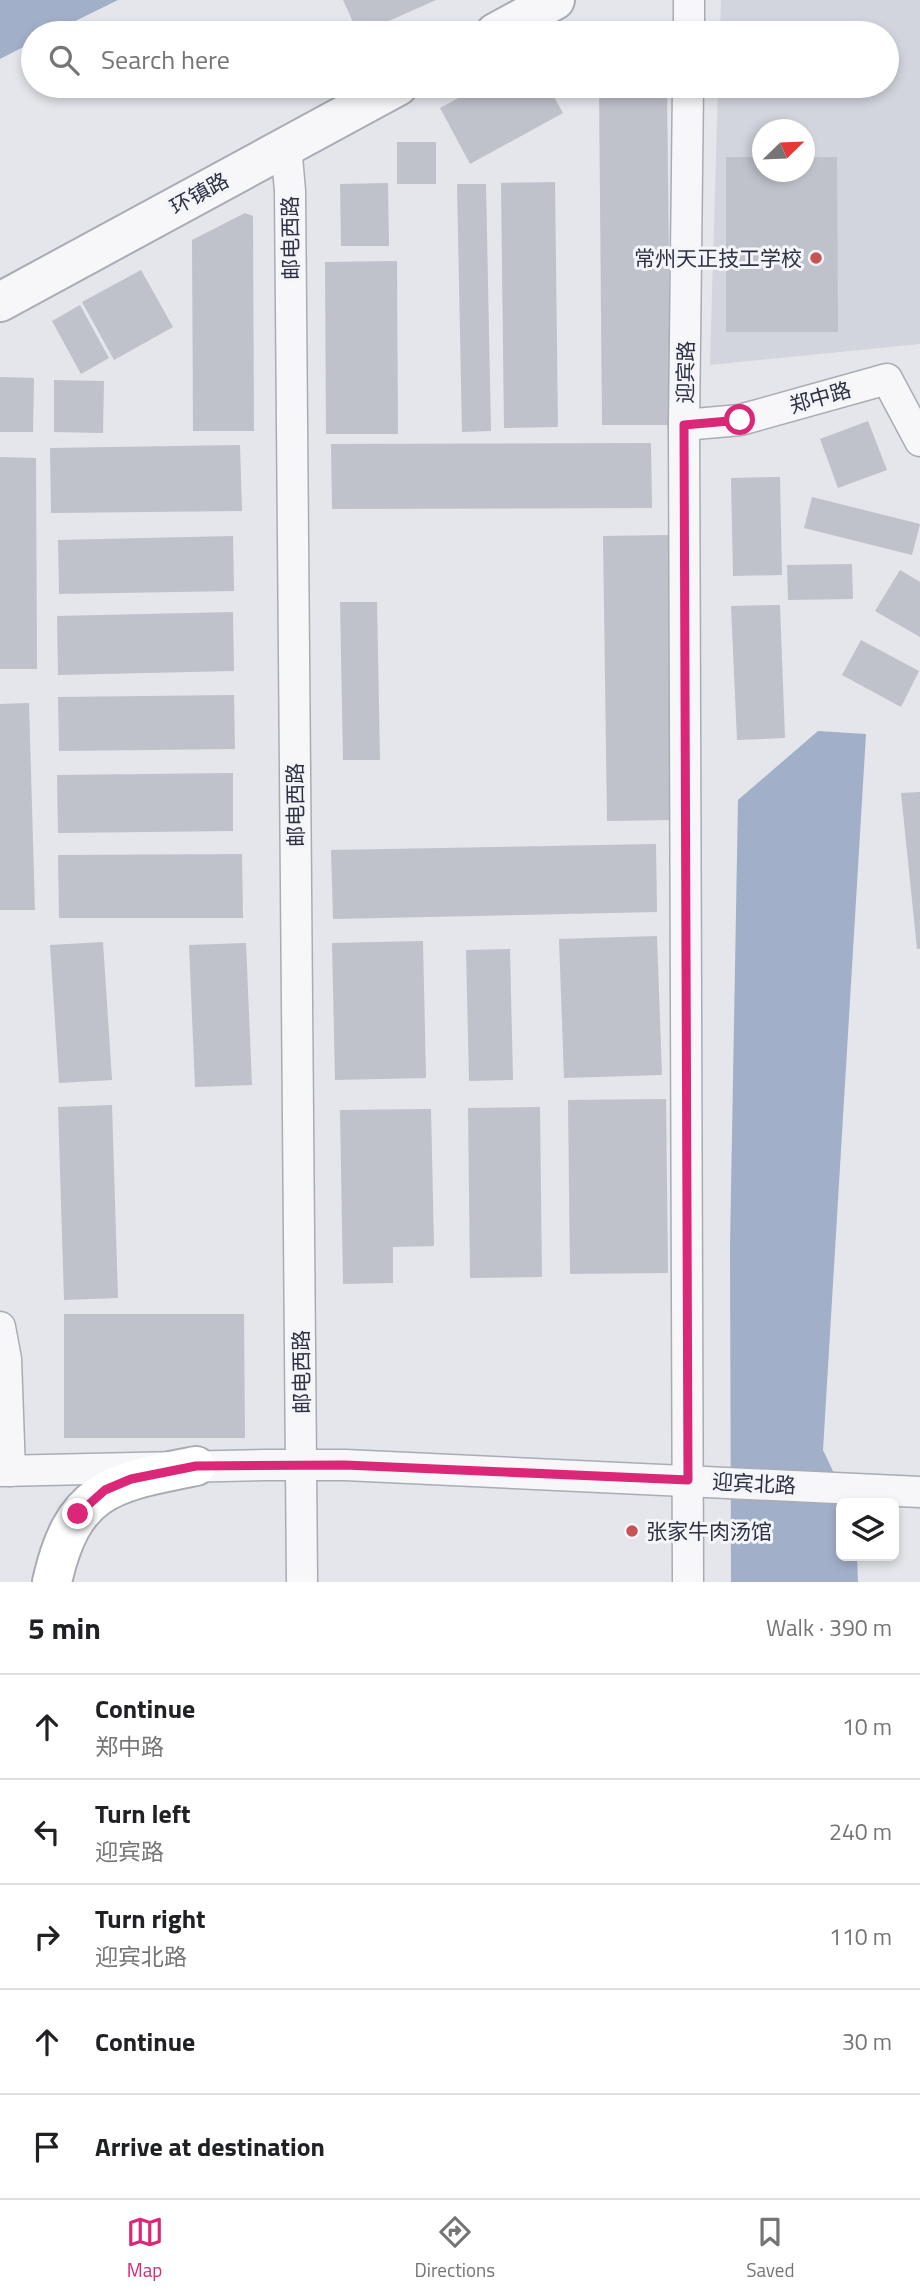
<!DOCTYPE html>
<meta charset="utf-8">
<style>
body{margin:0;font-family:"Titillium Web","Noto Sans SC",sans-serif;background:#f6f6f6;color:#202124}
.controls{position:absolute;right:21px;bottom:21px;display:grid;overflow:hidden;border-radius:10px;box-shadow:0 4px 10px #0003}
.controls button{width:63px;height:63px;display:grid;place-items:center;padding:0;border:0;border-bottom:2px solid #e0e0e0;background:#fff;color:#202124;font:35px sans-serif}
.compass{position:absolute;left:752px;top:119px;width:63px;height:63px;border-radius:50%;background:#fff;box-shadow:0 4px 10px #0003;rotate:67deg}
.stop{position:absolute;width:21px;height:21px;margin:-16px;border:5px solid #db2777;border-radius:50%;background:#fff}
.stop.end{background:#db2777;border-color:#fff;box-shadow:0 2px 7px #0008}
.list{margin:0;padding:0;list-style:none}
h2{display:flex;justify-content:space-between;align-items:center;height:91px;margin:0;padding:0 28px;font-size:30px}
h2 small{font-size:23px;font-weight:400;color:#757577}
.list li{display:grid;grid-template-columns:46px 1fr auto;gap:21px;align-items:center;box-sizing:border-box;height:105px;padding:0 28px;border-top:2px solid #e0e0e0}
.list b{display:block;font-size:26px;white-space:nowrap}
.list p{margin:0;font-size:23px;white-space:nowrap;color:#757577}
.list em{font-size:23px;font-style:normal;color:#757577}
.icon{flex:none;width:38px;height:38px;fill:none;stroke:currentColor;stroke-width:2;stroke-linecap:round;stroke-linejoin:round}
.map{position:relative;flex:none;width:920px;height:1582px;overflow:hidden}
.search{position:absolute;background:#fff;box-shadow:0 4px 10px #0003;left:21px;right:21px;top:21px;height:77px;display:flex;align-items:center;gap:18px;box-sizing:border-box;padding:0 24px;border-radius:38px;color:#757577;font-size:26px}
.sheet{height:616px;background:#fff}
nav{display:flex;justify-content:space-around;align-items:center;box-sizing:border-box;height:98px;border-top:2px solid #e0e0e0;background:#fff;font-size:19px;color:#757577}
nav a{display:grid;justify-items:center;gap:4px}
nav .on{color:#db2777}
.map>svg:first-child{display:block}
.built{fill:#d2d5dd;fill-rule:evenodd}
.water{fill:#a2afc8}
.building{fill:#bfc1cb}
.lines{fill:none;stroke-linecap:round;stroke-linejoin:round}
.minor-casing{stroke:#a9acb5;stroke-width:33}
.tertiary-casing{stroke:#a9acb5;stroke-width:42}
.secondary-casing{stroke:#a9acb5;stroke-width:42}
.minor{stroke:#f7f7fa;stroke-width:30}
.tertiary{stroke:#f7f7fa;stroke-width:38}
.secondary{stroke:#fff;stroke-width:38}
.route{stroke:#db2777;stroke-width:9}
.poi-dot{fill:#c75353;stroke:#f4f5f8;stroke-width:2.5}
.labels{text-anchor:middle;dominant-baseline:central;stroke-width:6;stroke-linejoin:round;paint-order:stroke}
.street-label{font-size:21px;fill:#2d3143;stroke:#f4f5f8}
.poi-label{font-size:21px;fill:#2d3143;stroke:#f4f5f8;text-anchor:end}
</style>
<div class="map">
<svg width="920" height="1582" viewBox="0 0 920 1582">
<rect width="100%" height="100%" fill="#e4e6eb"/>
<path class="built" d="M721,0H920V344L710,365L718,86H887V33H720ZM762,130H804V172H762Z"/>
<g class="water">
<polygon points="0,0 118,0 51,33 33,33 33,42 0,59"/>
<polygon points="818,731 866,734 823,1450 848,1503 841,1503 841,1556 857,1556 858,1582 731,1582 730,1247 738,800"/>
</g>
<g class="building">
<polygon points="343,0 436,0 362,33 358,33"/>
<polygon points="481,86 548,86 563,113 470,164 440,108"/>
<polygon points="599,86 667,86 671,425 602,425"/>
<rect x="397" y="142" width="39" height="42"/>
<polygon points="726,157 762,157 762,172 804,172 804,157 837,157 838,332 726,332"/>
<polygon points="555,182 558,427 504,428 501,183"/>
<polygon points="388,183 389,246 341,246 340,184"/>
<polygon points="457,184 486,184 491,431 462,432"/>
<polygon points="245,213 253,216 254,431 193,431 192,240"/>
<polygon points="397,261 398,434 326,434 325,262"/>
<polygon points="141,270 173,327 114,360 82,302"/>
<polygon points="80,305 109,358 81,374 52,321"/>
<polygon points="0,377 34,378 33,432 0,432"/>
<polygon points="54,380 104,381 103,433 54,432"/>
<polygon points="868,421 887,470 838,488 820,439"/>
<polygon points="651,443 652,508 332,509 331,444"/>
<polygon points="240,445 242,511 51,513 50,448"/>
<polygon points="0,457 36,458 37,669 0,669"/>
<polygon points="780,477 782,575 733,576 731,478"/>
<polygon points="812,497 920,524 912,555 804,528"/>
<polygon points="670,535 673,820 607,821 603,536"/>
<polygon points="233,536 234,591 59,594 58,540"/>
<polygon points="852,564 853,599 788,600 787,565"/>
<polygon points="900,570 920,582 920,637 875,611"/>
<polygon points="340,602 377,602 380,760 343,760"/>
<polygon points="780,605 785,738 737,740 731,606"/>
<polygon points="233,612 234,671 58,675 57,616"/>
<polygon points="861,640 919,671 901,707 842,675"/>
<polygon points="234,695 235,749 59,751 58,697"/>
<polygon points="29,703 35,910 0,910 0,704"/>
<polygon points="233,773 233,831 58,833 57,775"/>
<polygon points="920,792 920,949 917,949 901,793"/>
<polygon points="656,844 657,912 333,919 331,850"/>
<polygon points="242,854 243,918 59,918 58,855"/>
<polygon points="657,936 662,1075 564,1078 559,939"/>
<polygon points="423,941 426,1078 335,1080 332,943"/>
<polygon points="103,942 112,1080 59,1083 50,945"/>
<polygon points="246,943 252,1085 195,1087 189,945"/>
<polygon points="510,949 513,1080 469,1081 466,950"/>
<polygon points="666,1099 668,1273 570,1274 568,1100"/>
<polygon points="112,1105 118,1298 64,1300 58,1107"/>
<polygon points="540,1107 542,1277 470,1278 468,1108"/>
<polygon points="431,1109 434,1246 393,1247 393,1283 343,1284 340,1110"/>
<polygon points="64,1314 244,1314 245,1438 64,1438"/>
</g>
<g class="lines">
<g class="minor-casing">
<g id="minor">
<polyline points="689,33 689,0"/>
<polyline points="688,86 684,425 688,1582"/>
<polyline points="286,145 290,191 302,1582"/>
<polyline points="684,425 740,420 887,379 920,441"/>
<polyline points="0,1327 6,1359 10,1471"/>
<polyline points="0,1471 266,1465 345,1465 920,1492"/>
</g>
</g>
<g class="tertiary-casing">
<g id="tertiary">
<polyline points="495,33 555,0"/>
<polyline points="0,302 398,86"/>
</g>
</g>
<g class="secondary-casing">
<path id="secondary" d="M52,1582C73,1488 111,1483 196,1466"/>
</g>
<use href="#minor" class="minor"/>
<use href="#tertiary" class="tertiary"/>
<use href="#secondary" class="secondary"/>
</g>
<g class="lines">
<polyline class="route" points="78,1514 105,1490 131,1479 196,1466 345,1465 688,1480 684,425 740,420"/>
</g>
<g class="poi-dot">
<circle cx="816" cy="258" r="7"/>
<circle cx="632" cy="1531" r="7"/>
</g>
<g class="labels">
<g class="street-label">
<text transform="translate(199 193) rotate(-29)">环镇路</text>
<text transform="translate(290 238) rotate(-91)">邮电西路</text>
<text transform="translate(685 372) rotate(-89)">迎宾路</text>
<text transform="translate(820 397) rotate(-16)">郑中路</text>
<text transform="translate(295 805) rotate(-91)">邮电西路</text>
<text transform="translate(301 1372) rotate(-91)">邮电西路</text>
<text transform="translate(754 1483) rotate(3)">迎宾北路</text>
</g>
<g class="poi-label">
<text x="802" y="258">常州天正技工学校</text>
<text x="646" y="1531" text-anchor="start">张家牛肉汤馆</text>
</g>
</g>
</svg>
<div class="controls">
<button><svg class="icon" aria-label="layers" viewBox="0 0 24 24"><path d="M12 4l9 5-9 5-9-5zM3 14l9 5 9-5"/></svg></button>
</div>
<svg class="compass" viewBox="-18 -18 36 36"><path d="M0-13l5 13h-10z" fill="#e53935"/><path d="M0 13l5-13h-10z" fill="#757577"/></svg>
<div class="stop" style="left:740px;top:420px"></div>
<div class="stop end" style="left:78px;top:1514px"></div>
<div class="search"><svg class="icon" aria-label="search" viewBox="0 0 24 24"><circle cx="10" cy="10" r="6"/><path d="M15 15l6 6"/></svg>Search here</div>
</div>
<section class="sheet">
<h2>5 min<small>Walk · 390 m</small></h2>
<ul class="list">
<li><svg class="icon" aria-label="ahead" viewBox="0 0 24 24"><path d="M12 20V5M6 11l6-6 6 6"/></svg><div><b>Continue</b><p>郑中路</p></div><em>10 m</em></li>
<li><svg class="icon" aria-label="left" viewBox="0 0 24 24"><path d="M17 20v-9H6M10 6l-5 5 5 5"/></svg><div><b>Turn left</b><p>迎宾路</p></div><em>240 m</em></li>
<li><svg class="icon" aria-label="right" viewBox="0 0 24 24"><path d="M7 20v-9h11M14 6l5 5-5 5"/></svg><div><b>Turn right</b><p>迎宾北路</p></div><em>110 m</em></li>
<li><svg class="icon" aria-label="ahead" viewBox="0 0 24 24"><path d="M12 20V5M6 11l6-6 6 6"/></svg><div><b>Continue</b></div><em>30 m</em></li>
<li><svg class="icon" aria-label="arrive" viewBox="0 0 24 24"><path d="M6 21V4h12l-3 4 3 4H6"/></svg><div><b>Arrive at destination</b></div></li>
</ul>
</section>
<nav>
<a class="on"><svg class="icon" aria-label="map" viewBox="0 0 24 24"><path d="M3 6l6-2 6 2 6-2v14l-6 2-6-2-6 2zM9 4v14M15 6v14"/></svg>Map</a>
<a><svg class="icon" aria-label="directions" viewBox="0 0 24 24"><path d="M12 3l9 9-9 9-9-9zM9 14v-3h6M13 9l2 2-2 2"/></svg>Directions</a>
<a><svg class="icon" aria-label="saved" viewBox="0 0 24 24"><path d="M7 4h10v16l-5-4-5 4z"/></svg>Saved</a>
</nav>
